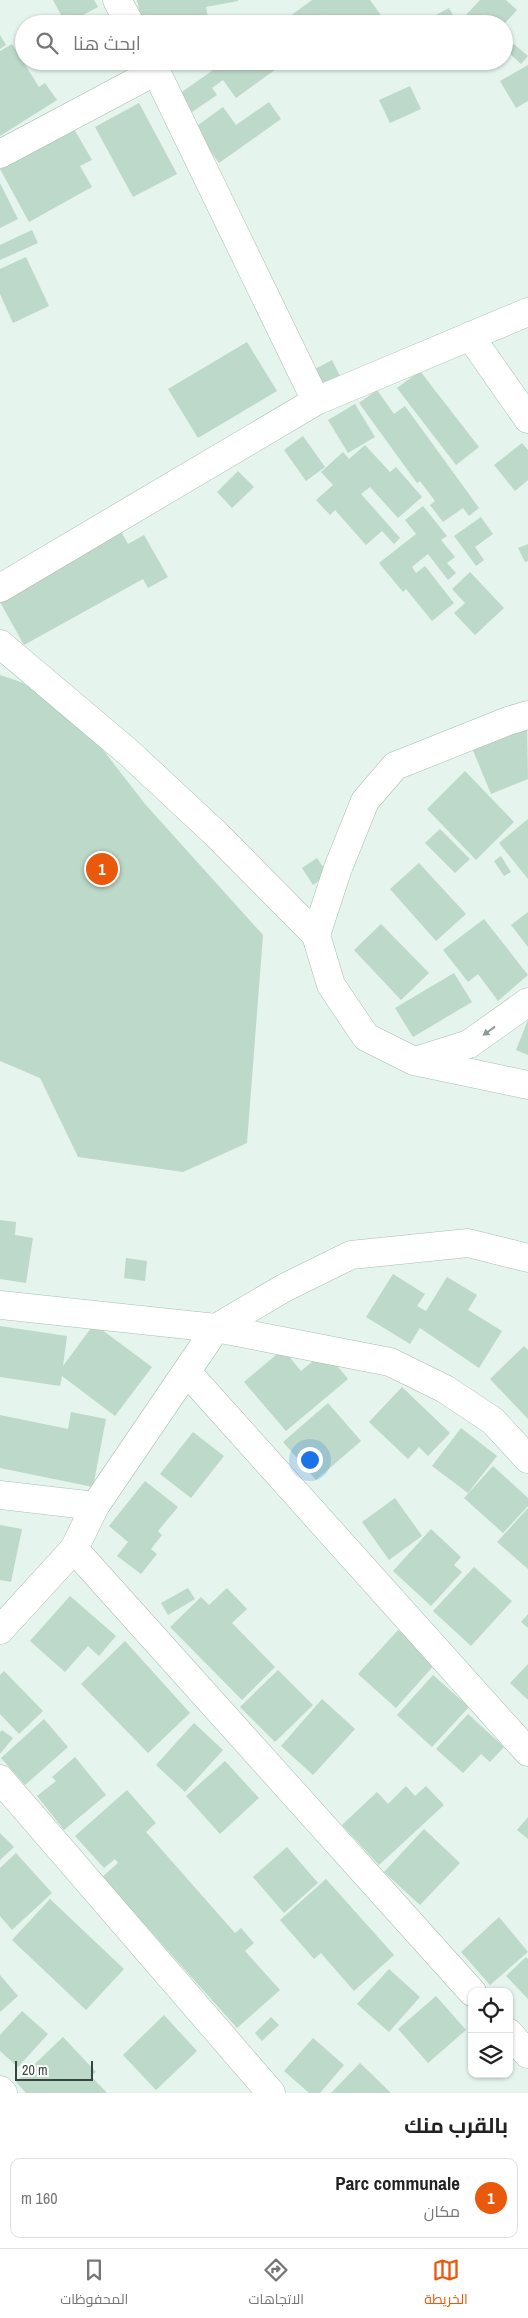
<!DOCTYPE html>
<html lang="ar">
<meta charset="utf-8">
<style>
body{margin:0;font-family:"Archivo Narrow",Cairo,sans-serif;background:#f2f2f2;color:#222;direction:rtl}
.controls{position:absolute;right:15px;bottom:15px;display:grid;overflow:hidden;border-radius:10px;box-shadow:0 1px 4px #0004}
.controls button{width:45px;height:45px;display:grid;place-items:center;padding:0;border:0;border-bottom:1px solid #e0e0e0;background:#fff;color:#222;font:25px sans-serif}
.scale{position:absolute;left:15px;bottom:12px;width:78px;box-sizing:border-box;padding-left:5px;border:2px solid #34473d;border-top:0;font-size:14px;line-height:18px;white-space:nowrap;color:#34473d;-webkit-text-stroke:4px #fff;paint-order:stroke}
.you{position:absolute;left:309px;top:1459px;width:18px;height:18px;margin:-12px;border:4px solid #fff;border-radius:50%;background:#1a73e8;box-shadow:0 0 0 8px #1a73e833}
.badge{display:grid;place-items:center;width:32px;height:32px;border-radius:50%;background:#ea580c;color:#fff;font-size:16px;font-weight:700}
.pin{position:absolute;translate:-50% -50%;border:2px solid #fff;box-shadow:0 1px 5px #0006}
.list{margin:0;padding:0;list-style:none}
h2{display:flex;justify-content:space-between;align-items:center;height:65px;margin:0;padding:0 20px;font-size:21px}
h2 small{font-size:16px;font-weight:400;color:#767676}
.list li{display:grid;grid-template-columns:32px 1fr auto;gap:15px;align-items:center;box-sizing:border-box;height:80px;margin:0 10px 10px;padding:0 10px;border:1px solid #e0e0e0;border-radius:10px}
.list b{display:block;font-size:19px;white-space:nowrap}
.list p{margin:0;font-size:16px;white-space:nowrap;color:#767676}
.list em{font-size:16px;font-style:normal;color:#767676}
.icon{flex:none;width:28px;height:28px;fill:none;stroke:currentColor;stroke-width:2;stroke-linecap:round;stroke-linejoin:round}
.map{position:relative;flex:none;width:528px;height:2093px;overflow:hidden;direction:ltr}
.search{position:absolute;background:#fff;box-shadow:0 1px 4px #0004;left:15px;right:15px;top:15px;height:55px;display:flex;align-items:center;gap:12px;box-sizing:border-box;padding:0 18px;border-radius:28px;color:#767676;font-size:19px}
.sheet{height:155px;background:#fff}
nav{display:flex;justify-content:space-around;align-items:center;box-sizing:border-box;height:70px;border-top:1px solid #e0e0e0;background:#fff;font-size:14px;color:#767676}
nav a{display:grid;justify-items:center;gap:2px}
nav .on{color:#ea580c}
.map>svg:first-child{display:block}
.building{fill:#bdd9c9}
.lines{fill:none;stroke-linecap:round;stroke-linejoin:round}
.minor-casing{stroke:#a7c0b3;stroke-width:29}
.minor{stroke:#fff;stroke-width:28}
.oneway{fill:#8f9a94}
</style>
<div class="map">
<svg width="528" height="2093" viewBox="0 0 528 2093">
<rect width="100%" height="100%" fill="#e5f4ed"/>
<g class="building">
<polygon points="53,0 94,0 98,7 66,24"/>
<polygon points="137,0 238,0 238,1 206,7 208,17 175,24 142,24"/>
<polygon points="312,0 370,0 383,18 376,24 279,24"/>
<polygon points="480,0 506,0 517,10 504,24 473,24 465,16"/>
<polygon points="449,8 458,24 419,24"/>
<polygon points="0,35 6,45 0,49"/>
<polygon points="12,44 39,87 45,83 57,100 0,136 0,51"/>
<polygon points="514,44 528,56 521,64 507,51"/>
<polygon points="226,61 287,61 236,98 223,80 212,88 217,95 192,112 179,94"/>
<polygon points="304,61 323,61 311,70"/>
<polygon points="528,65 528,101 516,108 500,81"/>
<polygon points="410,86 421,109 390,123 379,100"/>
<polygon points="269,102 281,119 219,163 194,128 223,107 236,125"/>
<polygon points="139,103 177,174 133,197 95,127"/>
<polygon points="74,129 92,160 80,166 92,187 29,222 0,169"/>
<polygon points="0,183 18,219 0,228"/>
<polygon points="32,230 38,243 0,260 0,245"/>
<polygon points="26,257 49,306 13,323 0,294 0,269"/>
<polygon points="247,342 277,391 198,438 168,389"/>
<polygon points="332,360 340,376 324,385 315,369"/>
<polygon points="420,371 479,447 456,465 397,388"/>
<polygon points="377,390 394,414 405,406 479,508 469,516 463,508 443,522 430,505 435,501 420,481 417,483 359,403"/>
<polygon points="355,404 375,437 348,453 328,420"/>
<polygon points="303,436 325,467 306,481 284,450"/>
<polygon points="522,443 528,450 528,480 515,491 494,465"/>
<polygon points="365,445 390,472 396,467 422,497 398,518 370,487 361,494 400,538 394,544 382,531 366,545 335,510 330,515 316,500 333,485 321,472 343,452 349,459"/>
<polygon points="238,471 254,487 232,508 217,492"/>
<polygon points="423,506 447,536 441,540 455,557 447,563 456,573 448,580 428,554 412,567 416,573 425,566 454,603 432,621 406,589 403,592 379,563 416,534 405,520"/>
<polygon points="481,517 493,534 475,547 484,560 476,566 454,536"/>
<polygon points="119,528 128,544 144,535 168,577 148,588 143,579 24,645 0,602 0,595"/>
<polygon points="528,544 528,561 525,562 518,548"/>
<polygon points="470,572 504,608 475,635 454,613 465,603 452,589"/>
<polygon points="0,675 21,682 76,715 145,804 263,935 247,1143 183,1172 78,1157 40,1078 0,1061"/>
<polygon points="527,725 528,779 491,794 472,748"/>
<polygon points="465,771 514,822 476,860 427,809"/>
<polygon points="528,819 528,879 499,843"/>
<polygon points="440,829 470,859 455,873 425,843"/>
<polygon points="501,856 511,872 504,876 494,861"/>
<polygon points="317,858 328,874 313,885 302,868"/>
<polygon points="419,863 466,914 436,941 390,889"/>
<polygon points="528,912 528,947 511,925"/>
<polygon points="484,919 528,975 498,1001 478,974 468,982 443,950"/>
<polygon points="381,924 429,973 401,1000 354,950"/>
<polygon points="454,973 472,1002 413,1037 395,1008"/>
<polygon points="528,1020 528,1055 516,1050"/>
<polygon points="0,1220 16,1222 15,1235 33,1238 26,1283 0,1279"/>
<polygon points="126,1258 147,1261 145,1281 124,1278"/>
<polygon points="393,1274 425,1294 417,1306 426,1311 447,1277 477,1295 468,1310 502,1331 479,1368 420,1328 410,1344 366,1317"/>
<polygon points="94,1324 152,1367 115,1416 62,1376 60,1386 0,1377 0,1326 67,1336 63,1366"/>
<polygon points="524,1346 528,1350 528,1419 490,1379"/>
<polygon points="283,1349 301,1371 325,1351 348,1379 286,1431 244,1382"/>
<polygon points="402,1387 450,1433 428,1456 419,1447 408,1459 369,1422"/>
<polygon points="328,1403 361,1441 316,1480 283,1442"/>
<polygon points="71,1412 106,1419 93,1487 0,1468 0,1415 68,1429"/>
<polygon points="461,1428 497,1456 468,1493 432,1466"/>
<polygon points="193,1432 224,1456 191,1498 160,1474"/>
<polygon points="493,1466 528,1498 528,1506 503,1533 464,1498"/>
<polygon points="145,1481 178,1507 158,1531 162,1535 151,1549 157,1554 141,1574 117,1556 128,1542 109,1526"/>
<polygon points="395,1498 422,1536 389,1560 362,1522"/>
<polygon points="528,1508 528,1569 497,1542"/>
<polygon points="0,1525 22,1529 11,1582 0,1580"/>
<polygon points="431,1529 461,1557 454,1565 462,1572 431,1606 393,1571"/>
<polygon points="474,1567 512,1601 471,1646 433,1611"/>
<polygon points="188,1588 195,1599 168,1615 161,1603"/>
<polygon points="227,1588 247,1609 232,1623 275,1667 242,1700 170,1627 201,1597 209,1605"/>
<polygon points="70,1596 116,1636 99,1656 88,1646 65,1672 30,1641"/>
<polygon points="528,1614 528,1628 521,1622"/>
<polygon points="398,1630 436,1663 396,1708 358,1674"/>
<polygon points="125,1641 190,1713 148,1753 81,1684"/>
<polygon points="528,1664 528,1700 510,1683"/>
<polygon points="278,1670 313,1705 275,1742 240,1707"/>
<polygon points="4,1671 43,1711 19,1734 0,1714 0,1675"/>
<polygon points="433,1675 469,1707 432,1747 397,1715"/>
<polygon points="322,1699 355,1729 313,1775 281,1746"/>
<polygon points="468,1714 504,1747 490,1762 481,1754 463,1773 436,1749"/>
<polygon points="44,1719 68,1747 25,1785 1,1758"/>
<polygon points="194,1723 223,1750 185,1792 156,1765"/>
<polygon points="2,1730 13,1738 0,1754 0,1732"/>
<polygon points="75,1757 106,1795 64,1830 37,1796 56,1781 52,1777"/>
<polygon points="225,1761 259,1798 220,1834 186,1796"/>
<polygon points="406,1786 415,1796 426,1786 444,1805 379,1865 342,1825 377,1792 388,1804"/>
<polygon points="127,1790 156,1823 146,1832 235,1933 241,1928 254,1943 245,1951 280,1990 237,2028 102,1877 118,1863 115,1859 104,1868 75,1836"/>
<polygon points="528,1817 528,1839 517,1830"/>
<polygon points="424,1829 460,1863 420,1905 384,1872"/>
<polygon points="0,1833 14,1847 0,1860"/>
<polygon points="287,1847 318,1883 284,1913 253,1877"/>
<polygon points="16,1853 52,1893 12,1930 0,1916 0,1868"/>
<polygon points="326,1879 394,1955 354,1991 321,1953 314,1959 280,1920"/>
<polygon points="50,1899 124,1969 86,2010 12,1940"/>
<polygon points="499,1917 528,1952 490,1985 461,1952"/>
<polygon points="526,1957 528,1959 528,1999 506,1976"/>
<polygon points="389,1969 420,1997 389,2032 357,2004"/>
<polygon points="0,1975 18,1996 0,2012"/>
<polygon points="436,1996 466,2030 428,2063 398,2029"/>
<polygon points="22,2011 48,2034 18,2067 0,2051 0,2035"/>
<polygon points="164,2015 197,2051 156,2090 123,2055"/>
<polygon points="271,2017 279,2025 262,2041 255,2033"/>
<polygon points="63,2037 96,2072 91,2076 107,2093 26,2093 16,2082"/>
<polygon points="313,2038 344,2065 320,2093 309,2093 284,2071"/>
<polygon points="360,2063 391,2093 331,2093"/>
</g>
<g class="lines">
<g class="minor-casing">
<g id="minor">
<polyline points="117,0 130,24"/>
<polyline points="0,154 156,71"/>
<polyline points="470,336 528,419"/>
<polyline points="316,401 528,312"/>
<polyline points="0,588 316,401 151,61"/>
<polyline points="0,644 128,752 216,834 316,935 331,985 366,1037 414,1061 528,1085"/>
<polyline points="316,935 338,868 365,801 395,766 508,721 528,715"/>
<polyline points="418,1060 469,1044 528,1002"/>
<polyline points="0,1305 216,1328 390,1362 445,1389 493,1421 528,1459"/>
<polyline points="187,1372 528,1752"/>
<polyline points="0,1495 95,1506"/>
<polyline points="74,1549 472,1992"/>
<polyline points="0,1630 74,1549 95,1506 216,1328 284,1288 351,1255 468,1243 528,1258"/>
<polyline points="0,1779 271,2093"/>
<polyline points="509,2033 528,2054"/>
<polyline points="0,2090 3,2093"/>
</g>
</g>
<use href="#minor" class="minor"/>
</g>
<defs><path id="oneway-solid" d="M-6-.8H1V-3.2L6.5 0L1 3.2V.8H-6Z" transform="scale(1.25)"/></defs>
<use class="oneway" href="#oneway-solid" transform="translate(489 1031) rotate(144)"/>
</svg>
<div class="controls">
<button><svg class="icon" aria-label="locate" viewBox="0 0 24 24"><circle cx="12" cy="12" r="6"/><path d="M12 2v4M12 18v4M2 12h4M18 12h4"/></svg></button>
<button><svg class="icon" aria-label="layers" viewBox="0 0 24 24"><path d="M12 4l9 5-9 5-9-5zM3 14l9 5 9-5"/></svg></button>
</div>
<div class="scale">20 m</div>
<div class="you"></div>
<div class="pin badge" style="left:102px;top:869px">1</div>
<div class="search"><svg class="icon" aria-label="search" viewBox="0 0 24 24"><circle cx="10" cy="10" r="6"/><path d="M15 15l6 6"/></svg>ابحث هنا</div>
</div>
<section class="sheet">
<h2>بالقرب منك<small></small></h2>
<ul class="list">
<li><span class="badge">1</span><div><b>Parc communale</b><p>مكان</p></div><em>160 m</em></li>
</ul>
</section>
<nav>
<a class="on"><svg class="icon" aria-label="map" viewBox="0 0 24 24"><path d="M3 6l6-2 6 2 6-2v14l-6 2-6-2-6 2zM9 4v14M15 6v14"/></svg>الخريطة</a>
<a><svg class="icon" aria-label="directions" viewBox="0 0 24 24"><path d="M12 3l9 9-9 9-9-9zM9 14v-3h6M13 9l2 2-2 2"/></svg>الاتجاهات</a>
<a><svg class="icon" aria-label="saved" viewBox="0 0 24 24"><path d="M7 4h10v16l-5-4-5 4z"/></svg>المحفوظات</a>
</nav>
